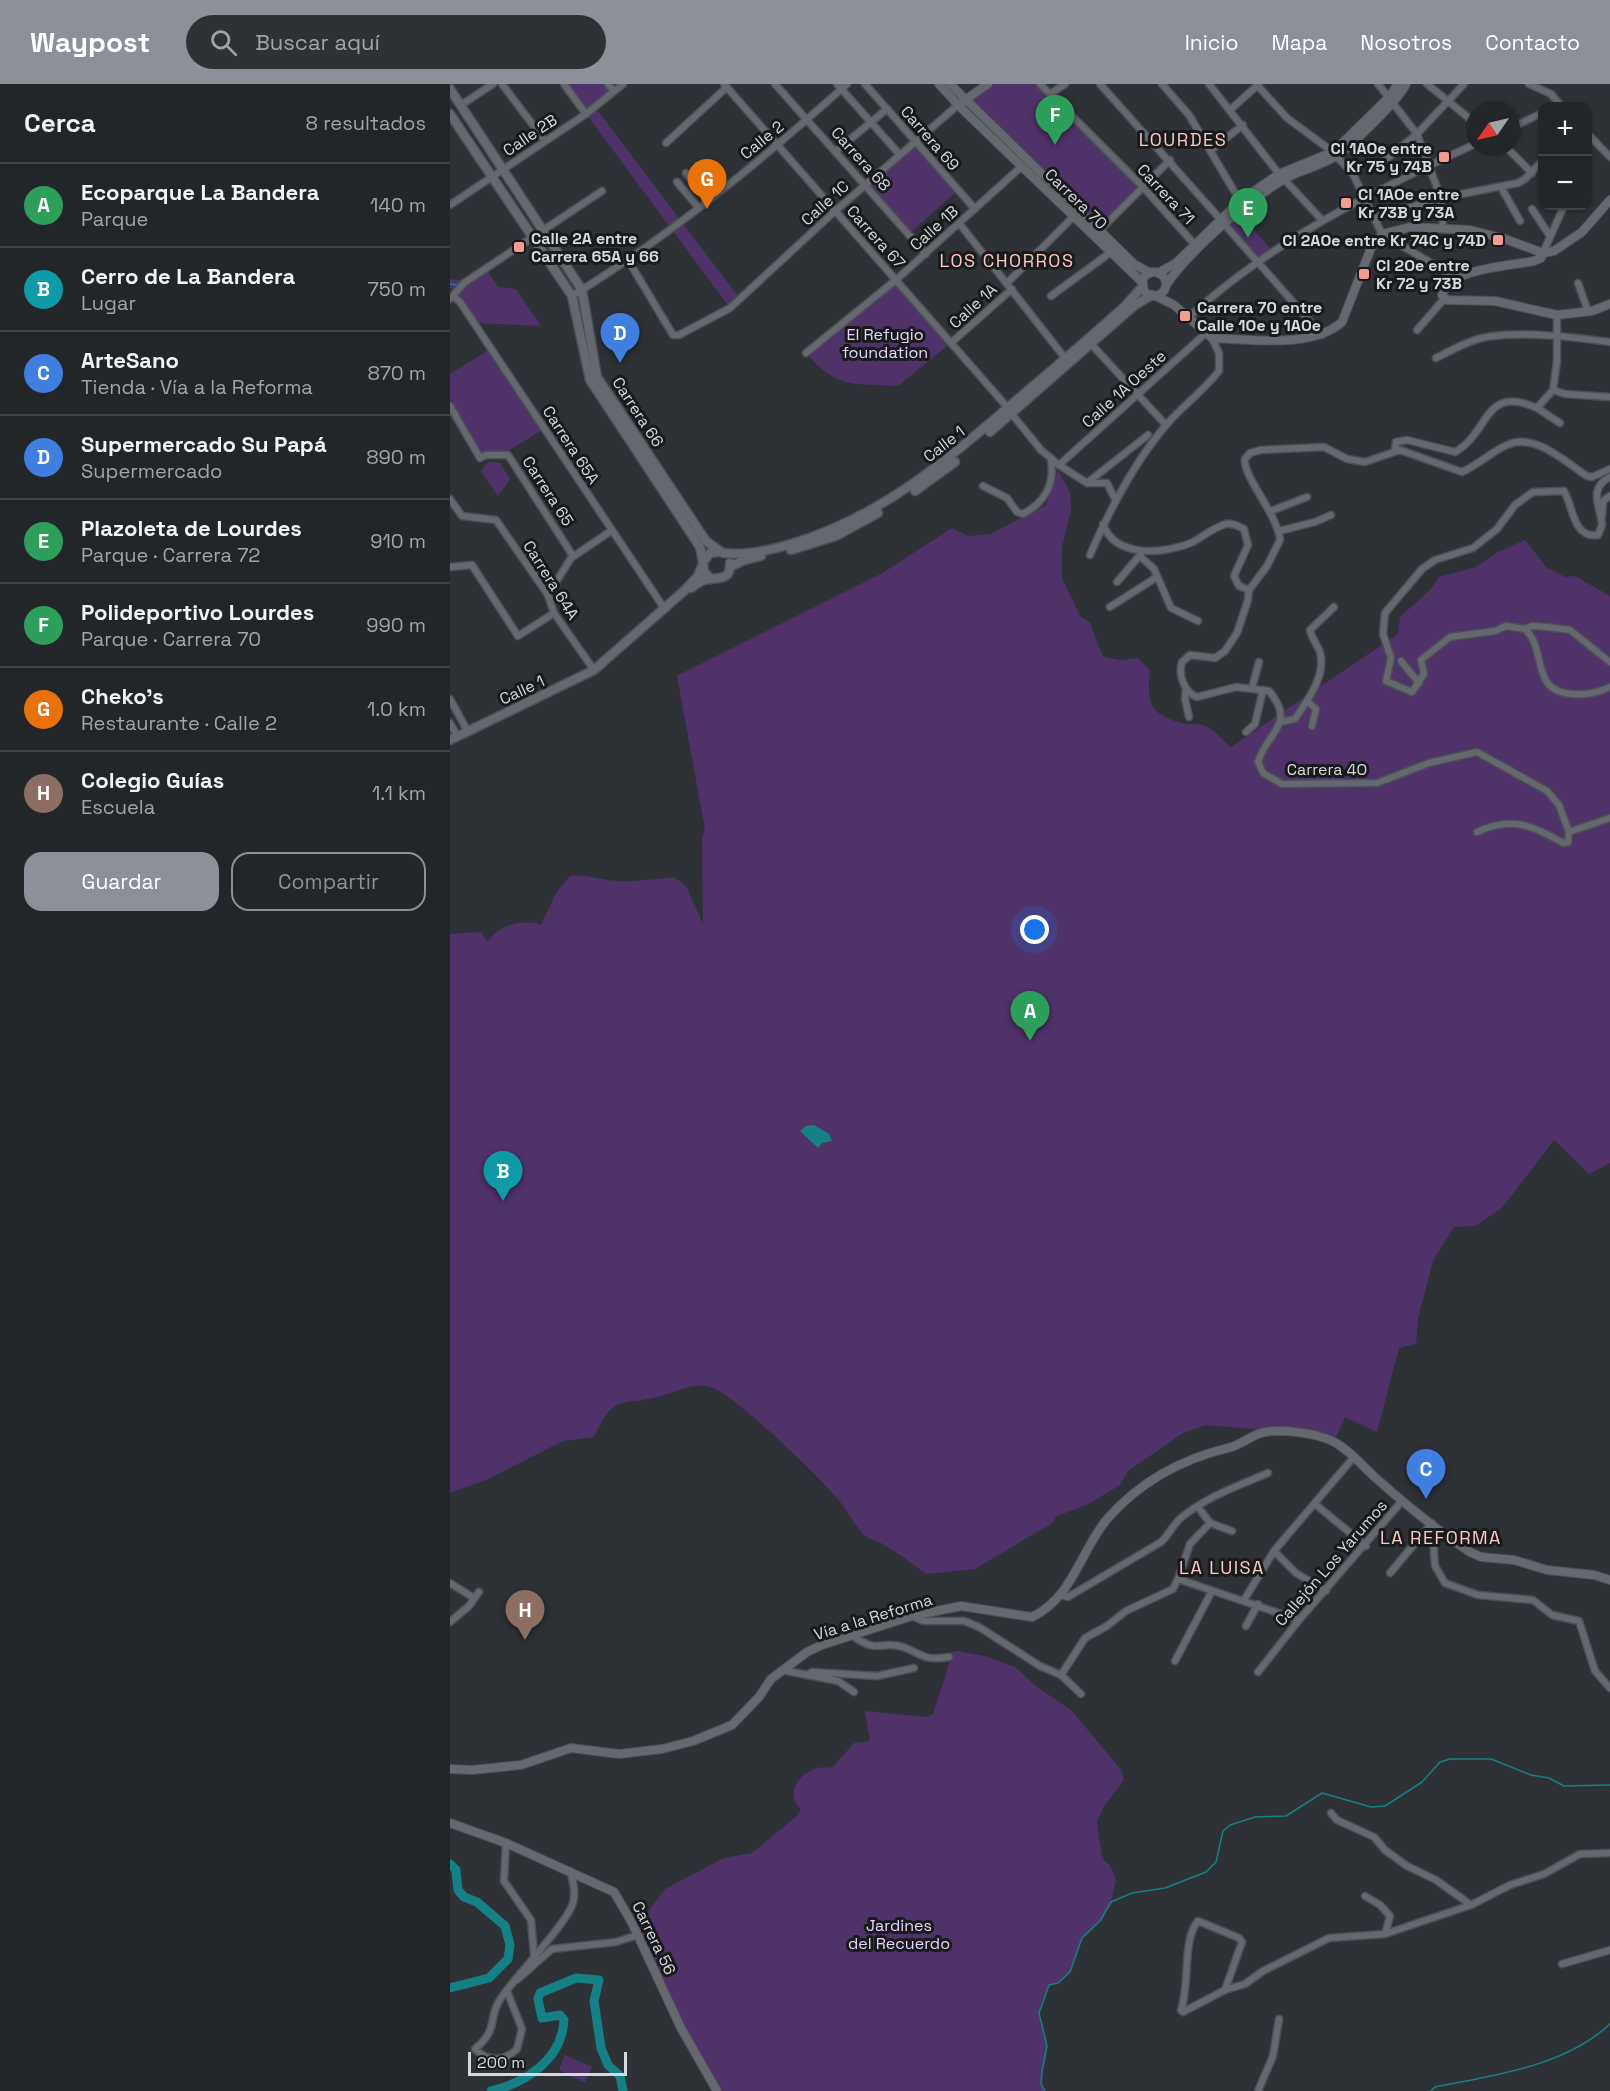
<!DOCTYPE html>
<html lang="es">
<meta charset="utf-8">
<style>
body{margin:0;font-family:"Space Grotesk",sans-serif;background:#2e3235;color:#f1f3f6}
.controls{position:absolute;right:18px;top:18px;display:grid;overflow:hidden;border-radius:12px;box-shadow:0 2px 4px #0004}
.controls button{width:54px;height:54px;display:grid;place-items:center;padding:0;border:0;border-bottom:2px solid #3f4346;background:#222629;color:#f1f3f6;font:30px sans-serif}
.compass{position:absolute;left:1016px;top:18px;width:54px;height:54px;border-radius:50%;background:#222629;box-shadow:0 2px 4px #0004;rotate:236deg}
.scale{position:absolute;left:18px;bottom:15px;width:159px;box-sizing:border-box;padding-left:6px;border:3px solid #d6d8dc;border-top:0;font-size:16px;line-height:21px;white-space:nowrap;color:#d6d8dc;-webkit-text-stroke:4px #181a1c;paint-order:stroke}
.you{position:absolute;left:585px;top:846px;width:21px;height:21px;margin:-15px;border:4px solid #fff;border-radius:50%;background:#1a73e8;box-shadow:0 0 0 9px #1a73e833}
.badge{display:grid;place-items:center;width:39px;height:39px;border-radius:50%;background:#8c9099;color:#fff;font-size:20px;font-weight:700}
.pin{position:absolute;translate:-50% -50px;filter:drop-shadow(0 2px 3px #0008)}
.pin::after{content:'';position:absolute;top:32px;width:21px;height:18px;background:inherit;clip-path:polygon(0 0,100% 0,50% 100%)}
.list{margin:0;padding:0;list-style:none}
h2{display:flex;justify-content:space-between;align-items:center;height:78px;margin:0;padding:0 24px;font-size:26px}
h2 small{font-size:20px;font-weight:400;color:#a2a5a8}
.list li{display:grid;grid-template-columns:39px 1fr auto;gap:18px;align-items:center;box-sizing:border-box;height:84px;padding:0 24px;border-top:2px solid #3f4346}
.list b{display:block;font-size:22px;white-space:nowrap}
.list p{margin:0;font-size:20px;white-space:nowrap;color:#a2a5a8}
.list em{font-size:20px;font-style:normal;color:#a2a5a8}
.actions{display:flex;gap:12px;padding:18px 24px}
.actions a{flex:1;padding:14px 0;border:2px solid #8c9099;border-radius:18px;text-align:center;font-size:21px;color:#8c9099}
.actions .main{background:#8c9099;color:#fff}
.icon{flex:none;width:33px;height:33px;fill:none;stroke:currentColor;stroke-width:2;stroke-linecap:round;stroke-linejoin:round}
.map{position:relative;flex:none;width:1160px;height:2007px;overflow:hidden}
header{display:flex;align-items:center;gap:36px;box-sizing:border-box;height:84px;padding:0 30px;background:#8c9099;color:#fff}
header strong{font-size:28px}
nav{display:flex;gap:33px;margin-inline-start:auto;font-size:21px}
.search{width:420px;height:54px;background:#2e3235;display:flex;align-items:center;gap:15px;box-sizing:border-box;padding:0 21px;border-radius:33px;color:#a2a5a8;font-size:22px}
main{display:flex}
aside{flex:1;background:#222629}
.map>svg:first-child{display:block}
.green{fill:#50326b}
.water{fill:#158085}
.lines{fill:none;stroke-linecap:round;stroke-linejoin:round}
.stream{stroke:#158085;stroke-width:1.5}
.river{stroke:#158085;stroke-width:9}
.minor-casing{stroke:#4c4f54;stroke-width:9}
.tertiary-casing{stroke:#4c4f54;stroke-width:10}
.secondary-casing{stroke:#4c4f54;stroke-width:11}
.minor{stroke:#65696f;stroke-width:6}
.tertiary{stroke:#65696f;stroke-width:8}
.secondary{stroke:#65696f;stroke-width:8}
.poi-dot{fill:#f59c92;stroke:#181a1c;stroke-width:2}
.labels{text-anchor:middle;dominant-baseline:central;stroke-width:6;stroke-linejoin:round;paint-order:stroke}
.street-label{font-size:16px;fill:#d6d8dc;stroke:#181a1c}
.poi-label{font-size:16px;font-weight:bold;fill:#d6d8dc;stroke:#181a1c;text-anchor:start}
.park-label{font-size:16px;fill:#e7d4fb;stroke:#181a1c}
.neighbourhood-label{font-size:18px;letter-spacing:1.5px;fill:#fcc9c2;stroke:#181a1c}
</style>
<header>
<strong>Waypost</strong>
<div class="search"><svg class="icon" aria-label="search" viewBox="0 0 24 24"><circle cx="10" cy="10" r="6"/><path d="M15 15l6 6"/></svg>Buscar aquí</div>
<nav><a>Inicio</a><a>Mapa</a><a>Nosotros</a><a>Contacto</a></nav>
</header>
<main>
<aside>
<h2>Cerca<small>8 resultados</small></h2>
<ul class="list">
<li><span class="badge" style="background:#2e9e5b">A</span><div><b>Ecoparque La Bandera</b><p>Parque</p></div><em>140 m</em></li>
<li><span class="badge" style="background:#0f9aa8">B</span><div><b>Cerro de La Bandera</b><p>Lugar</p></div><em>750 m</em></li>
<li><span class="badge" style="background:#3f7fe0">C</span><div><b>ArteSano</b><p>Tienda · Vía a la Reforma</p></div><em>870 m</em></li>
<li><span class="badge" style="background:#3f7fe0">D</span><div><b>Supermercado Su Papá</b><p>Supermercado</p></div><em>890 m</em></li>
<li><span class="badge" style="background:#2e9e5b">E</span><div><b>Plazoleta de Lourdes</b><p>Parque · Carrera 72</p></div><em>910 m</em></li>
<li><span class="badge" style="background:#2e9e5b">F</span><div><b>Polideportivo Lourdes</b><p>Parque · Carrera 70</p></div><em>990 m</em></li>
<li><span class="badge" style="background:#e8710a">G</span><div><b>Cheko's</b><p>Restaurante · Calle 2</p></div><em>1.0 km</em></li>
<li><span class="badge" style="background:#8d6e63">H</span><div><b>Colegio Guías</b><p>Escuela</p></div><em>1.1 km</em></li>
</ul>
<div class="actions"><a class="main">Guardar</a><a>Compartir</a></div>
</aside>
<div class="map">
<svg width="1160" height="2007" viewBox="0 0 1160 2007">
<rect width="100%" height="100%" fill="#2e3237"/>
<g class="green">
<polygon points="114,0 158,0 164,7 145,23 290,215 280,224"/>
<polygon points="538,0 590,0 693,103 649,147 515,16"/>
<polygon points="465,57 508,106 459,150 415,101"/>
<polygon points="788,128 822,167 807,178 775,141"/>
<polygon points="36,185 48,203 66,205 91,242 24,239 4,213 10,206 0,204 0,195 18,197"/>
<path d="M447,195L502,258L448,302C404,299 388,306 356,269Z"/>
<polygon points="39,266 92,346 58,367 31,368 0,315 0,290"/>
<polygon points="38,378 50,379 60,395 48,412 31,387"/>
<path d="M608,386L620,408L621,426L612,463V494L630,532L640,539L653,573L671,576L688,574L700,586C697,617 698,630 732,639C739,641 748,639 755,642C764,645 773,657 781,663L948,550L950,533L980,506L989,493L1026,483L1048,468L1075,456L1097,484L1115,493L1125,492L1160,512V1079L1139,1090L1104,1056L1052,1124L1025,1142L1004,1143L983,1177L968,1235L966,1260L949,1264L927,1348L895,1333L884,1358L858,1351L808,1350L804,1345L756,1341L733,1349L678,1387L670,1401L638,1420L605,1433L604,1438L525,1485L476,1490C461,1479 447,1468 431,1459C426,1456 418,1455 414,1451C404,1441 397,1425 387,1414C369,1393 284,1309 260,1303C240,1298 226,1309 207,1313C166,1323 166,1309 144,1353L113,1357L36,1396L0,1409V850L31,848L38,858C47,840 74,835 91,841L106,809L120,792C137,790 150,796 167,797C187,798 205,795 224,793L236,802L253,840L252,754L255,745L227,592L431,490L502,444L518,452L541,450L596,421Z"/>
<path d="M507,1567L534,1572L565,1583L586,1602L622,1627L672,1687L674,1696L654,1722L647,1738L652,1774L660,1782L666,1796L661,1818L650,1837L632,1854L620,1888L608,1899L599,1901C583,1932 592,1932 596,1961C599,1977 587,1991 595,2007H267L248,1974L182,1839L198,1828L215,1805L274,1774L302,1769L347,1732L351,1725C332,1710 353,1678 382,1684L404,1659L420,1657L415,1627L477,1633L483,1630L497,1587L501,1568Z"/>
<polygon points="115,1971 142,1983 135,1999 109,1986"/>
</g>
<polygon class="water" points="364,1041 379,1050 382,1057 372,1059 368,1064 350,1047 356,1042"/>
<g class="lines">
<g class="stream">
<polyline points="0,200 7,201"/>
<polyline points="595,2007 591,2000 592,1987 597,1962 589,1929 599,1901 608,1899 620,1888 632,1854 650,1837 661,1818 682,1809 715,1804 756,1788 766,1778 773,1747 780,1741 805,1733 836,1732 872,1709 921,1723 935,1722 972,1698 990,1678 1000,1675 1041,1675 1081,1691 1099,1694 1114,1702 1160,1701"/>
<path d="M981,2007L985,2003C1044,1991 1114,1983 1160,1940"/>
</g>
<g class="river">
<polyline points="0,1780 6,1786 8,1806 14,1813 27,1818 55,1842 60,1861 58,1875 39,1894 0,1904"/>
<path d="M41,2007C75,1999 112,1976 114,1936L110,1931L92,1934L88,1915L90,1909L126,1894L149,1896L144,1917L151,1964L158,1981L170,1992L173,2007"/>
</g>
<g class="minor-casing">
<g id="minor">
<polyline points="52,0 95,57"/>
<polyline points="114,0 136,30"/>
<polyline points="158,0 164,7"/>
<polyline points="274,0 558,324"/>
<polyline points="325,0 476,170"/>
<polyline points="387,0 450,71"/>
<polyline points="415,0 525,125"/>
<polyline points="590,0 693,103 746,162"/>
<polyline points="650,0 771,136"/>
<polyline points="712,0 739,31 790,117"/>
<polyline points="759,0 829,90"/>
<polyline points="806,0 837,34 883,68"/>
<polyline points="928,0 967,50 991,114 993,144"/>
<polyline points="977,0 1025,39"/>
<polyline points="1079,0 1101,10 1111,22"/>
<polyline points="600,10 615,0"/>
<polyline points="11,21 43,0"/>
<polyline points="780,26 809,0"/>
<polyline points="1061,44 1092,29"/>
<polyline points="1138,50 1160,73"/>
<polyline points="216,59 277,3"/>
<polyline points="1056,63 1082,89"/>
<polyline points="761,66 793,41"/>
<polyline points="386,67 437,25"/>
<polyline points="886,72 903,90 932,150 993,186 1003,195"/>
<polyline points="928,82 967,50 1014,0"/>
<polyline points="236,89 258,116"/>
<polyline points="834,95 871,135"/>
<polyline points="227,98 249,124"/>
<polyline points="1051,103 1070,137"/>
<polyline points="0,121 136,30 173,0"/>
<polyline points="1082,125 1100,152"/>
<polyline points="924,134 991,114 1068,99 1075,95 1092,77"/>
<polyline points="509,139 615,274"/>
<polyline points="775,141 872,251"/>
<polyline points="649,147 720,76"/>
<polyline points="1093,169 1114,122"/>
<polyline points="178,176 223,251 229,251 280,224 385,127 508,21"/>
<polyline points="557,199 624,132"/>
<polyline points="1128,199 1138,227"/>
<path d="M122,212C221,151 311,77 397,0"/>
<polyline points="601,212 661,168"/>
<polyline points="4,213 10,218 214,524"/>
<polyline points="0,215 14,199 152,107"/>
<path d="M739,233C823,156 922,108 1025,60"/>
<polyline points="967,246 994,215"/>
<polyline points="502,258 562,205"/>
<polyline points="641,260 716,341"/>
<polyline points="356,269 447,195 572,82"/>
<path d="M986,274C1004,265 1023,254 1043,252C1080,248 1123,253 1160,258"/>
<polyline points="1103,306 1115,310 1160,313"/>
<polyline points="0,322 30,374 36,371 58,371 123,472"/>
<polyline points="1087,324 1110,339"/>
<polyline points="561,329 591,366 609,381 637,399 657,399 666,417"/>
<path d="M945,366L946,358L957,356L1005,368C1040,349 1033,300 1087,324L1103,306L1107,277V231"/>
<polyline points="609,381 756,249"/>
<path d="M1160,393C1137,405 1151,423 1152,441L1148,451C1123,455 1123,422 1114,407L1083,408L1065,421L1047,445L1023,464L985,476L972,485L935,529L933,550L941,574L936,597L962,608L974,590L971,576L1000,553L1045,547L1056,542L1075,545L1082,542L1097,543L1120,546L1160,578"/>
<polyline points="637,399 698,351"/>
<path d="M533,402L557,414L567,428L573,430C595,418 605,401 601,375"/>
<polyline points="0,415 12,432 46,436 98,511 104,529 144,586"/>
<polyline points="821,427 857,413"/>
<polyline points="1152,432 1153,417 1160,412"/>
<path d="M653,440C665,475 716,470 743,458C754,452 764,443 776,440C783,439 788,442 794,445L798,461L784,492L789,502L799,506"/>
<polyline points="829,447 865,438 881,431"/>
<path d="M640,471C660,425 685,377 717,340C734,321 754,306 769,287V269L762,254"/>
<polyline points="690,472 704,485 721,524 748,537"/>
<polyline points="0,483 22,481 68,552 104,529"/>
<polyline points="667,498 691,470"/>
<polyline points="98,511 121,474 161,447"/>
<polyline points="660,523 707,493"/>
<path d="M1075,545C1098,566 1079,609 1124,610C1137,611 1148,609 1160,603"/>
<polyline points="951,577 969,599"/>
<polyline points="802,604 809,578"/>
<polyline points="736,605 735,615 739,633"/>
<polyline points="0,615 18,648"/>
<polyline points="857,617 866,625 862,642"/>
<path d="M830,638L845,635C857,617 877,591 870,568C867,561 862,554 860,546L884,523"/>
<polyline points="0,639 7,652"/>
<polyline points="796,648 805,640 813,606"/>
<path d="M1027,748C1061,732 1082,741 1113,759L1118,758L1119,748L1109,721L1097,707L1027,668L979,679L927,699L832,700L813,689L808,678C817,648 847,640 819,607L786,603L747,613C734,608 728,591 732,578L740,571L765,574L775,567L787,549L798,516L799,506L817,482L830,456C828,431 792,391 795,375L800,369L811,366L874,363L897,375L915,378L950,366L1012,388C1028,381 1041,368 1057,361C1085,348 1115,378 1137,392L1142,393L1160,385"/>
<polyline points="1119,748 1160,734"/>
<polyline points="865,1420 916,1462"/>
<polyline points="748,1423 760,1439 782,1447"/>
<polyline points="982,1440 985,1482 995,1499 1028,1511 1083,1516 1102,1531 1129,1537 1145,1587 1160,1604"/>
<polyline points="824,1467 846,1489 876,1507"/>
<polyline points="940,1489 982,1439"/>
<polyline points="728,1495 740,1460 760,1439"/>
<polyline points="0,1499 24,1514"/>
<path d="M610,1511L618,1513L711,1458C720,1450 723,1440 732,1433C756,1413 790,1401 818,1389"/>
<polyline points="794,1516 824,1467 903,1374"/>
<polyline points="462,1532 473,1537 514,1537 529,1543 590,1582 611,1591 631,1610"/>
<polyline points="0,1538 19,1522 29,1508"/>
<polyline points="796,1542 808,1520"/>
<path d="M403,1552C429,1571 431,1556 453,1563C475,1571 472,1577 499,1573"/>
<polyline points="725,1577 762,1507"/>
<polyline points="332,1586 388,1597 404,1608"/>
<polyline points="808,1588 849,1536 952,1417"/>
<polyline points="357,1591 362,1588 427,1592 464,1584"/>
<polyline points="611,1591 635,1554 657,1542 676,1527 723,1505 728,1495 849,1536"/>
<polyline points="881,1729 887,1736 924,1753 935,1766 957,1782 986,1796 1021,1821"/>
<polyline points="56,1759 54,1797 81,1836 84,1870"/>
<polyline points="915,1812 930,1821 940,1832 935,1850"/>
<polyline points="1112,1880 1160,1866"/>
<polyline points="67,1896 102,1865 166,1858 188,1851"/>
<path d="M775,1906L792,1858L789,1854L748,1837C732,1856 740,1901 731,1926L733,1928L775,1906L795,1900L813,1887L879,1854L935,1850L1021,1821L1060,1801L1094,1790L1130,1770L1160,1769"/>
<path d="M57,1907L72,1945L67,1965C53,1978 38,1978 25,1965C50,1944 37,1934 51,1914C66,1892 117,1839 123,1819C126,1808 123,1797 120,1787"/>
<polyline points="808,2007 823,1972 829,1935"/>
</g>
</g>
<g class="tertiary-casing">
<g id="tertiary">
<polyline points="489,0 510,23 693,199"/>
<polyline points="500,0 684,180 700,189"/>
<polyline points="512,18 538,0"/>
<path d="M1093,169L1091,174L1084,177C1061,182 998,184 992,211L997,216L1045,217L1107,231L1142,227L1160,220"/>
<circle cx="704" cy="200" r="12"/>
<polyline points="708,189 726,179 790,117 829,90 883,68 939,13 948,0"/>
<path d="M716,201C742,164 793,121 831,97C848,86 869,83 886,72C901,62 949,16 956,0"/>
<path d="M706,212L724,221L762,254C801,255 862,265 892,238L921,164L932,150L961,143L1020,146L1055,155L1093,169L1104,167L1132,148L1160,116"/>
<path d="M0,1685L22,1686L71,1681L121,1664L169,1670L212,1665L243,1657L282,1641L309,1613L321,1595L357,1568L372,1561L462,1532L511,1522L582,1533C623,1514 631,1465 658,1434C690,1398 732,1375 778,1364C792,1361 802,1350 815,1348C833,1345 865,1349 882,1357C898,1364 914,1384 927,1395C956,1421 988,1447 1020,1468L1031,1473L1064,1476L1097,1486L1144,1491L1160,1496"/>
<polyline points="0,1739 56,1759 164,1808 182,1839 231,1944 267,2007"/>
</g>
</g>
<g class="secondary-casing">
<g id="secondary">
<polyline points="0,5 132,206 147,293 256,457 271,468"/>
<polyline points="0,30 122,212 140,296 250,463 253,478"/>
<polyline points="540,348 685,221 702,211"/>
<polyline points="465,407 505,378"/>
<polyline points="341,466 386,452 428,429"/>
<path d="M273,469C296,472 322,466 344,459C436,431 504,370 575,309C609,280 642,252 675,222L693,202"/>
<polyline points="280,483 292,477 311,472"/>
<polyline points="261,495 254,488 253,478 260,469 269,468"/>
<path d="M241,504C246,500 253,495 260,495C272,494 281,494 280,479"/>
<polyline points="0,656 144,586 234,507 248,492 252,482"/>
</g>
</g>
<use href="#minor" class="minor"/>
<use href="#tertiary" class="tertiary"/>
<use href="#secondary" class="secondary"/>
</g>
<g class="poi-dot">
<rect x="988" y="67" width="12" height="12" rx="3"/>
<rect x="890" y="113" width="12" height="12" rx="3"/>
<rect x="1042" y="150" width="12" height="12" rx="3"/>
<rect x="63" y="157" width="12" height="12" rx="3"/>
<rect x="908" y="184" width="12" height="12" rx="3"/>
<rect x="729" y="226" width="12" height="12" rx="3"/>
</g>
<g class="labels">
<g class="street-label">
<text transform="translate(80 51) rotate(-34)">Calle 2B</text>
<text transform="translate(480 54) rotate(49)">Carrera 69</text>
<text transform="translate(312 56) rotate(-39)">Calle 2</text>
<text transform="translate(411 75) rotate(48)">Carrera 68</text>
<text transform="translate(716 110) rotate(47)">Carrera 71</text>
<text transform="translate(626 115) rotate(44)">Carrera 70</text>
<text transform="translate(375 119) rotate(-42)">Calle 1C</text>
<text transform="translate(484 144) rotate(-42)">Calle 1B</text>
<text transform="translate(426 153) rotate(48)">Carrera 67</text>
<text transform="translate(523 222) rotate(-42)">Calle 1A</text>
<text transform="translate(674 305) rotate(-42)">Calle 1A Oeste</text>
<text transform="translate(188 328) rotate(57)">Carrera 66</text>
<text transform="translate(494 360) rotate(-38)">Calle 1</text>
<text transform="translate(121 361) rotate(57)">Carrera 65A</text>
<text transform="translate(98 407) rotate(57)">Carrera 65</text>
<text transform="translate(101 496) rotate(58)">Carrera 64A</text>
<text transform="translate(72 606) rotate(-25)">Calle 1</text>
<text x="877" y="685">Carrera 4O</text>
<text transform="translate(881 1479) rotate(-49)">Callejón Los Yarumos</text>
<text transform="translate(423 1533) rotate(-17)">Vía a la Reforma</text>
<text transform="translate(204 1854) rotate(64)">Carrera 56</text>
</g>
<g class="poi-label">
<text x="982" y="64" text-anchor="end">Cl 1AOe entre<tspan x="982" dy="18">Kr 75 y 74B</tspan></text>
<text x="908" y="110">Cl 1AOe entre<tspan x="908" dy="18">Kr 73B y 73A</tspan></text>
<text x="81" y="154">Calle 2A entre<tspan x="81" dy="18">Carrera 65A y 66</tspan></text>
<text x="1036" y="156" text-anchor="end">Cl 2AOe entre Kr 74C y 74D</text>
<text x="926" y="181">Cl 2Oe entre<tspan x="926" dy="18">Kr 72 y 73B</tspan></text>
<text x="747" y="223">Carrera 70 entre<tspan x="747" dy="18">Calle 1Oe y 1AOe</tspan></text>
</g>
<g class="park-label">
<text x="435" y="250">El Refugio<tspan x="435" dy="18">foundation</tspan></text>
<text x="449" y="1841">Jardines<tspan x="449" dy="18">del Recuerdo</tspan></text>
</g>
<g class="neighbourhood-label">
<text x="733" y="55">LOURDES</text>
<text x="557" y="176">LOS CHORROS</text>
<text x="991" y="1453">LA REFORMA</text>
<text x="772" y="1483">LA LUISA</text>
</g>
</g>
</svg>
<div class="controls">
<button>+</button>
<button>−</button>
</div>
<svg class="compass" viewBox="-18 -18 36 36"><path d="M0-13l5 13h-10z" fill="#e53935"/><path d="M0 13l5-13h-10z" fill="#a2a5a8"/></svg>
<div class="scale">200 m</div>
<div class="you"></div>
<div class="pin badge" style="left:580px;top:957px;background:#2e9e5b">A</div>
<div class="pin badge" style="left:53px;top:1117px;background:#0f9aa8">B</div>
<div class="pin badge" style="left:976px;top:1415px;background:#3f7fe0">C</div>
<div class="pin badge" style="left:170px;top:279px;background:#3f7fe0">D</div>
<div class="pin badge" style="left:798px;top:154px;background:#2e9e5b">E</div>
<div class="pin badge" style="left:605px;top:61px;background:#2e9e5b">F</div>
<div class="pin badge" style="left:257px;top:125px;background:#e8710a">G</div>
<div class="pin badge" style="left:75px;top:1556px;background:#8d6e63">H</div>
</div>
</main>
